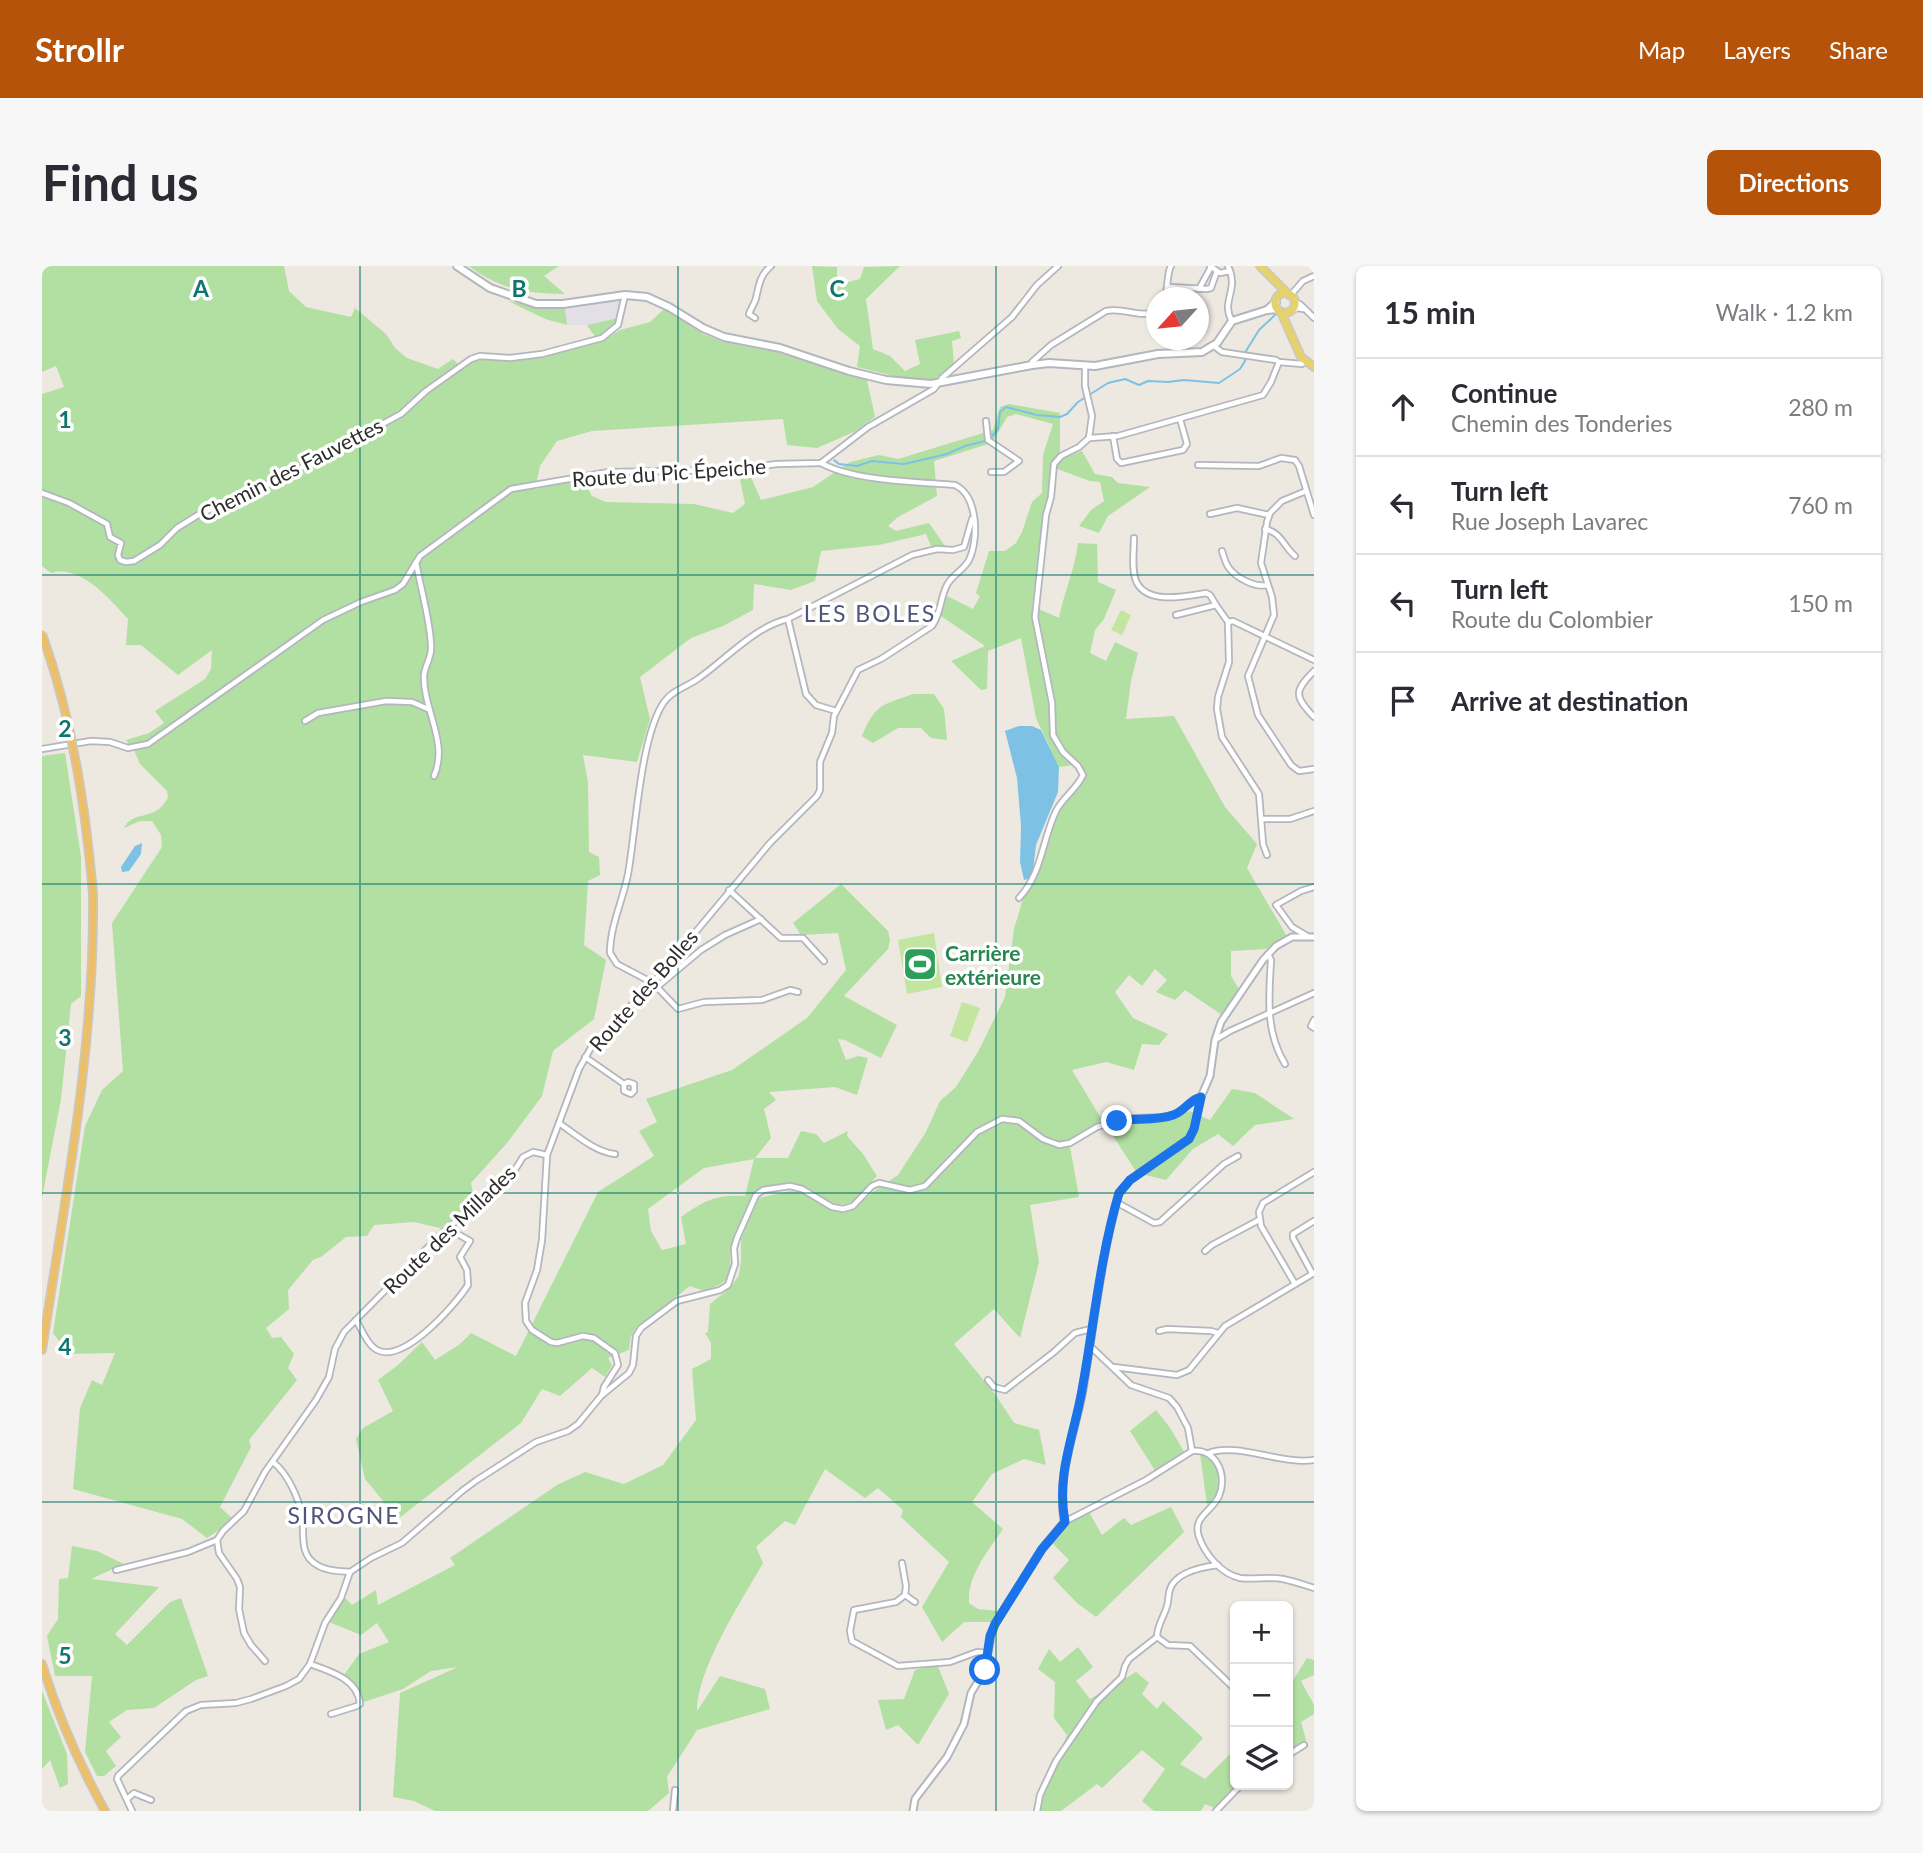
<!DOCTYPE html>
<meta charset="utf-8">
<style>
body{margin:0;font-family:Lato,sans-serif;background:#f7f7f7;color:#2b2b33}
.controls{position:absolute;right:21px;bottom:21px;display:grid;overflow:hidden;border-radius:10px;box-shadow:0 2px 5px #0004}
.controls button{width:63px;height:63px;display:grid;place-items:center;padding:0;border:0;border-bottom:2px solid #e1e1e2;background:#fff;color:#2b2b33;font:35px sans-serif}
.compass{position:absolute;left:1104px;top:21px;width:63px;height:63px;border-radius:50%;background:#fff;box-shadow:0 2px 5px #0004;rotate:243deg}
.stop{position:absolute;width:21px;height:21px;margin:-16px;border:5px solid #1a73e8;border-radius:50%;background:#fff}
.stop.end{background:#1a73e8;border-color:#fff;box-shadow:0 2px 7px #0008}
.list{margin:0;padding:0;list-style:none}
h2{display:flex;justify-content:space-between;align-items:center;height:91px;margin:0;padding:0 28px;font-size:30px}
h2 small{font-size:23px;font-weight:400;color:#7c7c81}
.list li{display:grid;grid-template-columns:46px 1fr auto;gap:21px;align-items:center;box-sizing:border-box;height:98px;padding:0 28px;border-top:2px solid #e1e1e2}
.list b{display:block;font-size:26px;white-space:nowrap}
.list p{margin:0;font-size:23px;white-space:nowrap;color:#7c7c81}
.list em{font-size:23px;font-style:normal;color:#7c7c81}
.icon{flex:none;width:38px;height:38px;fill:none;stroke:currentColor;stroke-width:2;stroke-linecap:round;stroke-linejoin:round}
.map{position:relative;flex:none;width:1272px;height:1545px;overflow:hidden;border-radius:10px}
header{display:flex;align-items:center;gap:42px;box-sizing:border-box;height:98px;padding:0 35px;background:#b45309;color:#fff}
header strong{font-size:33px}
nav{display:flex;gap:38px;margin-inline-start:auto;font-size:24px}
.intro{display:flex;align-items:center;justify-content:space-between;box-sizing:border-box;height:168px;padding:0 42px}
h1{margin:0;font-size:49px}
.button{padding:18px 32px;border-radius:10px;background:#b45309;color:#fff;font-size:24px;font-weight:700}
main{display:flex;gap:42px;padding:0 42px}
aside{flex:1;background:#fff;border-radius:10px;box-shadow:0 2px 5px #0004}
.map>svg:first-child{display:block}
.industrial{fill:#e2e0e6}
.green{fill:#b2dfa2;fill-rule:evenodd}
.pitch{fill:#c2e59f}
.water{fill:#7dc2e5}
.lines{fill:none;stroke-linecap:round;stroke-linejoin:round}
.stream{stroke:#7dc2e5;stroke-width:2}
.minor-casing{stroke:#b4b6bf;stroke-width:8}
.tertiary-casing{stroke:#b4b6bf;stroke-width:9}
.secondary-casing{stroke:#b4b6bf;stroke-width:10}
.primary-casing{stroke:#c8c8c8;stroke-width:10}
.trunk-casing{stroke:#c8c8c8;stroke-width:10}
.minor{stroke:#fff;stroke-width:4.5}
.tertiary{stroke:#fff;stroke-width:5}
.secondary{stroke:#fff;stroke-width:6}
.primary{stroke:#e6d26d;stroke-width:7}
.trunk{stroke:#ecc06a;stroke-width:7}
.trunk-bridge-casing{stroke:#c8c8c8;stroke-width:10;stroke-linecap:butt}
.trunk-bridge{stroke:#ecc06a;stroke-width:7}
.route{stroke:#1a73e8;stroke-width:9}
.grid{fill:none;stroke:#0f766e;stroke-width:2;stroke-opacity:0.55}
.labels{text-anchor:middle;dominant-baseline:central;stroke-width:7;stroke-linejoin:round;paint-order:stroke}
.street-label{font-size:21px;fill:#2d2d2d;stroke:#fff}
.leisure-label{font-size:21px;font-weight:bold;fill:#27864d;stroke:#fff;text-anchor:start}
.neighbourhood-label{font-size:23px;letter-spacing:2px;fill:#50557a;stroke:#fff}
.grid-label{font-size:23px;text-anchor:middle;font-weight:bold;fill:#0f766e;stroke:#fff;stroke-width:7;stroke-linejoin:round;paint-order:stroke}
</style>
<header>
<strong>Strollr</strong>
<nav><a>Map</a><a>Layers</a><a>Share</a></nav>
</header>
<div class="intro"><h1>Find us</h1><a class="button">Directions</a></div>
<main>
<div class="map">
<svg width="1272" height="1545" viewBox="0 0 1272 1545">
<rect width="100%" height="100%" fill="#ede9e1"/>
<polygon class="industrial" points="580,33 576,52 545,59 525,59 523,43"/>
<g class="green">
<path d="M0,0H242L247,25L264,41L309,51L313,42L344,68L353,82L365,92L396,103L411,93L416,98L374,131L432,94L476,92L510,87L563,74L578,64L608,56L622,43L661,68L681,76L733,86L825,114L833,151L812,166L775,182L745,179L741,153L550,165L515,175L498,200L493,223L541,214L550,230L564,236L652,238L691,247L703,238L697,209H708L719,234L771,221L808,196L837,189L856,193L951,164L958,141L967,138L1018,147V193L1040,185L1053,208L1070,211L1076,217L1108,221L1066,250L1057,267L1037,260L1049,244L1062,235L1058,216L1048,215L1010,201L1007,230L1002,245L990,340L1017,352C1022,326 1033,303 1036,277L1055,278L1056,316L1074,324L1062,353L1053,364L1048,387L1064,395L1073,376L1096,387L1089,415L1084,453L1132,450L1183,541L1215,578L1205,602L1246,672L1224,683L1189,685V710L1197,723L1180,749L1143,724L1133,734L1114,726L1125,714L1113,703L1100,720L1087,709L1073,726L1091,752L1126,768L1117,779L1100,778L1092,804L1064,796L1030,804L1060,854L1027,875L1037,931L988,939L997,996L978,1072L952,1043L912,1078L953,1128L972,1157L997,1164L1004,1199L982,1193L950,1208L930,1236L961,1263C946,1285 925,1310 927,1337L936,1343L956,1345L950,1356H922L900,1376L880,1341L907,1296L859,1251L861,1244L836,1222L823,1232L783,1203L753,1259L743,1255L714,1281L721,1297C700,1334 655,1403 655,1445L678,1410L723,1423L728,1443L655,1464L625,1511L627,1527L606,1545H393L372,1535L351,1531L358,1427L416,1401L389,1405L361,1423L322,1436L302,1409L317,1388L347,1376L335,1357L319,1369L287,1356L302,1331L310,1339L334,1324L336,1339L413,1299L408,1292L515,1219L543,1206L582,1218L621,1199L654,1154L650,1103L669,1093V1077L663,1067L666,1066L668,1038L688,1022L697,1009L699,994V973L716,932L748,925L760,927L790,945L802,947L812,943L831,926L856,909L884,866L898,835L914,821L937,784L963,731L972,663L981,633L998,602L1007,568L1018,540L1042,507L1040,498L1017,501L994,452L979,372L946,385L945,423L939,424L909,395L943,380L899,350L905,330L931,343L938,330L934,327L947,285H963L974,277L980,266L990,236L1000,227L1001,189L1011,158L974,148L965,151L950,177L892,195L895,230L856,251L846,260L854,265L887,257L903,280H889L884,268L837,279L779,285L773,315L749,324L712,318L711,344L681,360L649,372L598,411L608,453L595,496L541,489L546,516L547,586L557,591L558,609L546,615L542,679L564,694L552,753L511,785L500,830L465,877L429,917L433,936L398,962L372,956L332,959L325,970L304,971L279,991L271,994L246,1024L247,1043L224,1062L230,1072L239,1071L252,1088L246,1102L255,1114L207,1174L209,1181L178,1241L192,1254L165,1272L140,1253L31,1223L38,1142L50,1114L60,1119L73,1087L27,1088L11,1067L43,860L60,824L81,805L70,657L120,581L119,569L110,555H98L82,562C89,547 107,552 118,542C122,539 123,535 126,532L125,525L98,498L92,484L107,481L117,475L199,409L117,469L104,476L87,479L84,474L107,467L122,457L113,445L163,413L169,403L170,384L136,409L99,379H84L86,353C68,334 39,298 9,307L0,300V128L22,121L14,100L0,106Z"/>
<path d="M427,0H517L502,10L523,28C485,28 457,23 427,0Z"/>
<polygon points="770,0 795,1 795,19 818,13 822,1 858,0 824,33 831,83 848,90 863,105 878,98 873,74 917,65 919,72 910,75 912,99 890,115 856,111 815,101 818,80 796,63 775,35"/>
<polygon points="466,35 505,43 523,43 525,59 503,53"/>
<polygon points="576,52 572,61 554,72 545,59"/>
<path d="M871,428H892L902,443L905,474L889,472L879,462H856L831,477L820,470C833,438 840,439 871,428Z"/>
<polygon points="23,487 39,591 39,730 29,738 19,833 0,932 0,490"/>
<path d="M799,618L846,665L848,674L846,683L802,730L855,759L839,792L803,774L796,773L804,794L816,790L826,792L815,829L793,821L727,826L734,834L722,843L729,872L713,892H746L759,865L774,868L782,877L806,865L805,870L821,888L835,910C827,918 817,933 807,937C789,943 777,926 762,920C753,917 744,918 734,920C724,921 717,923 710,931C704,946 694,962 690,977C684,1003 699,1013 662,1025L648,1020L595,1061L589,1070L587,1084L566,1092L570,1099L563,1111L550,1102L518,1130L500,1123L479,1157L356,1253L323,1213L314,1173L321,1162L351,1145L336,1114L356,1099L380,1076L393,1094L418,1078L429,1067L474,1090L556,926L612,890L597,865L615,856L604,833L690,804L765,752L804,704L796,667L759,669L751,657ZM712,893L703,930C675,928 661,935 639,951L644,978L620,984L609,965L606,943L662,902Z"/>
<path d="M1190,823L1213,827L1252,853L1213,859L1191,880L1176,868L1151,883L1124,914L1095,907L1066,862C1094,855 1122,856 1148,845L1168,854Z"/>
<polygon points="1114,1144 1129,1163 1142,1186 1114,1206 1088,1165"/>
<path d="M1158,1187C1176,1192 1177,1211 1175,1228L1165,1239Z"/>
<polygon points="1129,1241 1142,1266 1054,1351 1035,1337 1011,1312 1027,1294 1009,1276 1032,1253 1047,1246 1060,1269 1082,1252 1089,1259"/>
<polygon points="30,1280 55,1285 82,1298 49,1313 117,1321 73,1368 85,1379 128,1336 139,1332 166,1410 154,1414 112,1442 85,1444 67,1456 79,1471 64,1485 74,1500 62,1510 55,1510 43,1486 50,1410 13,1410 5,1370 16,1353 17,1313 26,1312"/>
<polygon points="1036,1381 1051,1401 1034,1415 1048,1433 1094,1406 1107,1417 1100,1428 1115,1443 1121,1435 1161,1472 1138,1498 1163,1513 1193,1483 1193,1519 1196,1519 1172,1542 1163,1538 1159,1545 1112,1545 1100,1535 1123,1503 1100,1484 1060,1522 1055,1518 1019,1545 998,1545 1006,1515 1025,1469 1012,1452 1013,1416 996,1403 1007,1383 1018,1396"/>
<polygon points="1265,1392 1272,1394 1272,1409 1259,1415 1272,1439 1272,1448 1259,1456 1264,1474 1246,1485 1246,1422"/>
<polygon points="895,1398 907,1428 876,1479 856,1459 844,1464 836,1434 862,1433 873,1404"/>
<polygon points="0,1425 25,1488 26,1518 18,1522 8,1494 0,1503"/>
</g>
<g class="pitch">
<polygon points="1079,344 1089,349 1080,369 1069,364"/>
<polygon points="892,667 900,721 865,728 856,674"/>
<polygon points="920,736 938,742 925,776 908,770"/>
</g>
<g class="water">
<polygon points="977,460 990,460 999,464 1017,501 1016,526 994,579 990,612 982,614 978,596 979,560 975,512 963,465"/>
<polygon points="100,577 99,588 87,605 80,606 79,601 93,580"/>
</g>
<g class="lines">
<polyline class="stream" points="792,194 797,198 815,200 830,195 862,198 905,188 923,180 947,174 956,163 958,146 964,141 995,149 1018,151 1025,148 1036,136 1066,117 1083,113 1097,119 1106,115 1126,116 1142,114 1177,117 1198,103 1203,95 1204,85 1217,64 1234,48"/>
<g class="minor-casing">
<g id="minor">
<polyline points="1168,0 1178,7 1188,5"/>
<path d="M1186,0C1198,24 1178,35 1190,55"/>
<polyline points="1127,21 1165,23 1169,22 1175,5"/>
<polyline points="1157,23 1169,1"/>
<polyline points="1248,30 1261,15 1272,10"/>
<path d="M1123,32C1126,22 1125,6 1129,0"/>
<polyline points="1252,35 1259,39 1272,52"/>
<polyline points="1250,44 1256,42 1261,43"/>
<path d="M713,52L707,48C709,42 713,37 714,32C717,19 718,9 729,0"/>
<polyline points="1172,80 1180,86 1234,94 1237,96 1260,98 1263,95"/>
<path d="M990,99V96L1009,79L1064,45C1081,41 1097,52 1114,46"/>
<polyline points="944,155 946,174 977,195 962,206 949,206"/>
<polyline points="1071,170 1075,193 1079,197 1141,184 1145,178 1138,153"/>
<polyline points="1048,172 1076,170 1221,129 1229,116 1237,96"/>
<polyline points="1156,199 1217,200 1239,192 1253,194 1257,200 1272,249"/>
<polyline points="1264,225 1240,235 1228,247 1225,256 1219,297 1230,331 1232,349 1206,410 1216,449 1249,499 1257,505 1272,503"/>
<polyline points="0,227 27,237 65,258 68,271 79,277 76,289 78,294 84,296 92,295 118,279 135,262 156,249 244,210 359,148 384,125 429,93 438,90 468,92 500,88 560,72 576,59 583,29"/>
<polyline points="1168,248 1195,242 1227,249"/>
<path d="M1223,263C1240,267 1241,280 1253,290"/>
<path d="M1092,272C1092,285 1089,306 1095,317C1107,339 1145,330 1164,327L1168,329L1174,339"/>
<path d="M1180,285C1182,291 1183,297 1187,302C1194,312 1214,322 1225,319"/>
<path d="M374,296C378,320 390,361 389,383C389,392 383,400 382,409C381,444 407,476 392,510"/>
<polyline points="1134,349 1174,339 1186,356 1187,396 1176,431 1175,443 1180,471 1217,528 1221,578 1225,589"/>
<path d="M746,353C714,360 684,393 657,412C647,420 630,424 622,436C598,471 594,564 586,608C581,634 568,660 568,687L575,698L611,717L636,743L662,736L720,734L748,724L756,726"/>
<polyline points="1186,356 1191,355 1272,394"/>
<path d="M1272,405C1252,425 1252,430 1272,451"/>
<polyline points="794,445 774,439 764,428 746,353 870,289 895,283 911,284 922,281 930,253"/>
<polyline points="263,455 276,447 344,435 370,436 386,443"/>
<polyline points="0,483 49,475 68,476 86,482 106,478 281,354 319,336 353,324 361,318 378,290 469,223 567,206 687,204 735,198 779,197 826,161 892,123 900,112 970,51 995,19 1016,0"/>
<polyline points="1220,553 1248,553 1272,545"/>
<polyline points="687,624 739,672 761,672 782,695"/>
<path d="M977,632C1000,608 1000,574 1014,545C1021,531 1034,524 1041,509L1036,500L1021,486L1011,469L1010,437L993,351L1004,249L1009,231L1012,198L1019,190L1037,181L1047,172L1050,150L1043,120V101"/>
<polyline points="1265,670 1250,661 1234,639 1259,625 1272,621"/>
<path d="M1226,688L1229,694C1227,731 1223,765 1243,798"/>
<polyline points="615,721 659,684 683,669 719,653"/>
<polyline points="1272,754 1269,760 1272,762"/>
<polyline points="1173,774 1188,765 1272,727"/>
<polyline points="543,791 582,818 582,825 589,828 592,825 592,818 586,816 582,818"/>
<path d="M517,857C533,868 553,886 573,888"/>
<polyline points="1074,936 1112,957 1118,956 1182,898 1196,890"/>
<polyline points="1163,985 1170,979 1217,954"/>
<polyline points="1270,1007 1251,972 1251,968 1272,955"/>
<polyline points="1253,1018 1219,960 1217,946 1221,937 1272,906"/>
<path d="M314,1054C319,1062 324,1076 332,1082C358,1103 414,1038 426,1019L425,1004L418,991L428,975L405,962"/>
<polyline points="1117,1065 1125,1063 1169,1065 1176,1067"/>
<polyline points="1047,1079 1089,1119 1127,1132 1135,1141 1146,1162 1150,1185"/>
<polyline points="1072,1101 1135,1109 1147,1104 1183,1060 1272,1007"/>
<polyline points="946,1114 952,1121 963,1124 1012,1086 1033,1067 1049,1063"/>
<path d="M560,1129L562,1121L576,1099L573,1087L552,1072L541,1070L515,1077L509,1076L490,1064L484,1055L483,1037L495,1004L500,974L505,889L537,803L551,778L611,717L728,577L775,530L778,524V496L790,467L792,450L816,404L839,393L890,360C899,348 898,332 905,319C910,309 922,304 927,294C937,273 936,230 913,219C876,216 811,215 779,197"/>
<path d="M1167,1187C1194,1176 1240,1199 1272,1194"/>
<path d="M231,1196C246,1208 256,1231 260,1249C263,1267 256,1288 275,1299C284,1305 297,1305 308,1306"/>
<path d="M1022,1256L1104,1214L1150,1185C1174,1182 1186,1209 1177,1230C1170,1246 1150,1250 1157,1271C1163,1288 1179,1308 1198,1312C1212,1314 1227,1310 1241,1313C1251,1315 1262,1319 1272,1322"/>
<polyline points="860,1297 864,1320 863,1329 854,1336 812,1344 808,1365 810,1375 856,1400 908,1396 935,1386 946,1387"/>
<path d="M1176,1299C1160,1301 1134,1306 1128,1323C1126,1328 1127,1334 1125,1340C1122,1351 1115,1359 1115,1371L1126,1379L1148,1380L1193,1423"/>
<polyline points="74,1304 146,1286 175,1274"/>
<polyline points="863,1329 873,1336"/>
<polyline points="223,1395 209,1379 202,1367 197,1343 198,1321 195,1313 177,1287 175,1274 181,1265 202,1245 223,1206 274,1134 287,1111 293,1083 302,1066 405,962 439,937 469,910 481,891 491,886 505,889"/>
<path d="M268,1398C288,1405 316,1413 318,1438L315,1440L289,1448"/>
<polyline points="1246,1446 1247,1446"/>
<polyline points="1246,1489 1262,1479"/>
<polyline points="85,1533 92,1527 109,1534"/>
<polyline points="90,1545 75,1513 76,1510 144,1445 159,1439 194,1437 209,1433 244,1420 257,1413 268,1398 283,1357 299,1332 308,1306 329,1292 360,1277 420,1225 435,1214 494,1176 526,1165 536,1158 559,1130 587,1107 591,1099 594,1070 599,1062 635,1035 678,1024 686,1019 693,998 692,982 695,972 714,929 721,924 748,920 760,923 790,941 801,943 811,940 830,920 837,917 868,924 883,920 935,866 960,853 977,855 1001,873 1017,879 1028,877 1055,861 1075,855 1092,852 1127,851 1137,847 1152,833 1159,831"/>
<polyline points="631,1545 633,1524"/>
<polyline points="995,1545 998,1529 1014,1495 1055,1435 1080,1411 1083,1400 1087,1393 1115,1371"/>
<polyline points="1174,1545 1199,1519"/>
</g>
</g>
<g class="tertiary-casing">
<path id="tertiary" d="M871,1545L873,1533L905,1491L922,1458L929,1427L943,1404L949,1370L953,1358L1000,1283L1022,1256C1015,1207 1032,1171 1041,1124C1052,1058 1059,991 1077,927L1088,914L1147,873L1152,863L1159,831L1168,810L1173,774L1179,756L1221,694L1234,680L1250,671H1272"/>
</g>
<g class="secondary-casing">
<g id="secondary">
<polyline points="415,0 448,22 494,38 521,38 583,29 605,31 627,41 661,62 682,71 738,82 807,105 844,114 889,118 990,99 1007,97 1053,100 1116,88 1160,86 1175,77 1190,55 1225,44 1235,43"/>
<polyline points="1225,44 1234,36"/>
</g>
</g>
<g class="primary-casing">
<g id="primary">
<polyline points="1218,0 1247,29"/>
<circle cx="1243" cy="37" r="10"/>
<polyline points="1239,46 1259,91 1272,101"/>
</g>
</g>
<g class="trunk-casing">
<g id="trunk">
<path d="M0,1084C23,932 53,781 51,627"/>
<path d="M0,1398C16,1450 37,1498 63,1545"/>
</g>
</g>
<use href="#minor" class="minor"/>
<use href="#tertiary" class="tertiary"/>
<use href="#secondary" class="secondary"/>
<use href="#primary" class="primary"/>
<use href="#trunk" class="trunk"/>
<g class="trunk-bridge-casing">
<path id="trunk-bridge" d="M0,368C30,452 43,538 51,627"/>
</g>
<use href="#trunk-bridge" class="trunk-bridge"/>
</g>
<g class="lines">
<path class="route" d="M943,1404L948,1370L953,1358L1000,1283L1023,1256C1014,1208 1032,1170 1040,1124C1052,1058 1058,991 1077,927L1088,914L1147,873L1152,863L1159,831C1147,834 1143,845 1131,849C1115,855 1093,852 1075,855"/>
</g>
<path class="grid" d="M318,0V1545M636,0V1545M954,0V1545M0,309H1272M0,618H1272M0,927H1272M0,1236H1272"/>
<defs>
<g id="stadium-square" transform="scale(1.75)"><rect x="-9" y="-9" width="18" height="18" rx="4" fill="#2e9e5b" stroke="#fff"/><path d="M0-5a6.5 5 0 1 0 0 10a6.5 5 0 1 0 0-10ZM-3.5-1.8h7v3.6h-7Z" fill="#fff"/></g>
</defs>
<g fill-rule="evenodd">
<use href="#stadium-square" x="878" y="698"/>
</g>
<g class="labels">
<g class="street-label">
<text transform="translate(249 203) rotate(-27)">Chemin des Fauvettes</text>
<text transform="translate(627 206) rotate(-4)">Route du Pic Épeiche</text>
<text transform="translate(601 724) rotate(-49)">Route des Bolles</text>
<text transform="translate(407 963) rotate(-44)">Route des Millades</text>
</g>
<g class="leisure-label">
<text x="903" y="686">Carrière<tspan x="903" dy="24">extérieure</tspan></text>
</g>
<g class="neighbourhood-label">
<text x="828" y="347">LES BOLES</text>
<text x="302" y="1249">SIROGNE</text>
</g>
</g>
<g class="grid-label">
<text x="159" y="31">A</text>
<text x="477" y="31">B</text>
<text x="795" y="31">C</text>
<text x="23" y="162">1</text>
<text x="23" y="471">2</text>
<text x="23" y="780">3</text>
<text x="23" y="1089">4</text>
<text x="23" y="1398">5</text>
</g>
</svg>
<div class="controls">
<button>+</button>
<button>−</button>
<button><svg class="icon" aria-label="layers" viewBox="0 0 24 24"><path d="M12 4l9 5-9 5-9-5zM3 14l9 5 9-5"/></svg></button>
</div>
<svg class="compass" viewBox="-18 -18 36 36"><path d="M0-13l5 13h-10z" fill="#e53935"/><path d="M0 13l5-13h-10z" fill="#7c7c81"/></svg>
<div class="stop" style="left:943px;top:1404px"></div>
<div class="stop end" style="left:1075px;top:855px"></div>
</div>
<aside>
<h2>15 min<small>Walk · 1.2 km</small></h2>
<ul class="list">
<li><svg class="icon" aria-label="ahead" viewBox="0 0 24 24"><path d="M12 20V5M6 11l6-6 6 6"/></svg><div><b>Continue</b><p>Chemin des Tonderies</p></div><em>280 m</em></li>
<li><svg class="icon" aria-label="left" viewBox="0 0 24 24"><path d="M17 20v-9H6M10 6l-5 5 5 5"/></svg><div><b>Turn left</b><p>Rue Joseph Lavarec</p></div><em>760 m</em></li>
<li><svg class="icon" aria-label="left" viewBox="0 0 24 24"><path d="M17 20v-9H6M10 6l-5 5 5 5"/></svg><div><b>Turn left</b><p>Route du Colombier</p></div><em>150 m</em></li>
<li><svg class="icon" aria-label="arrive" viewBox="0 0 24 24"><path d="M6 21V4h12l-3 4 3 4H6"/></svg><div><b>Arrive at destination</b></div></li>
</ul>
</aside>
</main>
